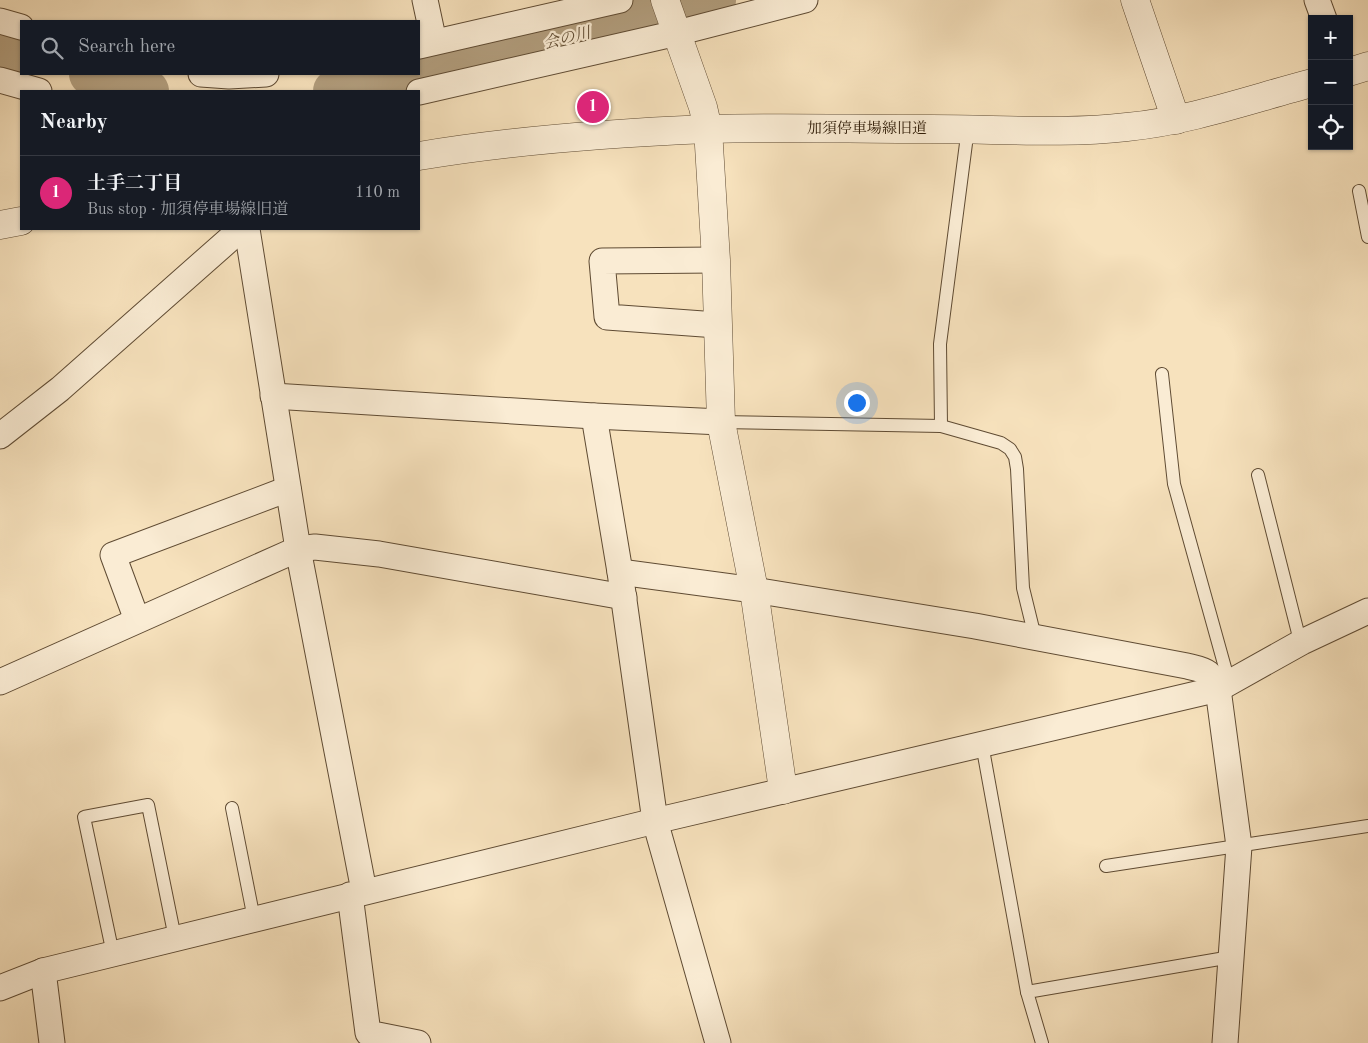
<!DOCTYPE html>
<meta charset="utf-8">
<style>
body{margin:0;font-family:"Old Standard TT","Noto Serif JP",serif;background:#242831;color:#f1f3f6}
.controls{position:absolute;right:15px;top:15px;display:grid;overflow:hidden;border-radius:0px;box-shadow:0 1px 4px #0004}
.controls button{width:45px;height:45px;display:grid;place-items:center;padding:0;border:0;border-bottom:1px solid #363941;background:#171b24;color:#f1f3f6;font:25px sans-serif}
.you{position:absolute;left:856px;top:402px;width:18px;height:18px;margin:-12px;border:4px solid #fff;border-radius:50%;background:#1a73e8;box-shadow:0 0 0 8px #1a73e833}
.badge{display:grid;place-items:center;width:32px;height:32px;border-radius:50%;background:#db2777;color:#fff;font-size:16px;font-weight:700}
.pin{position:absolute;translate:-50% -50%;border:2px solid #fff;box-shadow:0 1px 5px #0006}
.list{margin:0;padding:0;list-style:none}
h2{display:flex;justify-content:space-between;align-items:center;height:65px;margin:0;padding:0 20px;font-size:21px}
h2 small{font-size:16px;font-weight:400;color:#9ea1a6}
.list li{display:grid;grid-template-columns:32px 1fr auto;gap:15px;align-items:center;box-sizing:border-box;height:75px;padding:0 20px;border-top:1px solid #363941}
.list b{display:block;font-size:19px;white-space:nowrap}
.list p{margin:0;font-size:16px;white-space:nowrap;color:#9ea1a6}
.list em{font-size:16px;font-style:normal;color:#9ea1a6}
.icon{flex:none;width:28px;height:28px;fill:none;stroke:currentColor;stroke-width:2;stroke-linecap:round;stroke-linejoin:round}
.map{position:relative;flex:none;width:1368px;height:1043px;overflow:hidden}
.search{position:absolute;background:#171b24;box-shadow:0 1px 4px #0004;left:20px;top:20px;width:400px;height:55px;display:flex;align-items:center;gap:12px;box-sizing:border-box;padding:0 18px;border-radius:0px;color:#9ea1a6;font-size:19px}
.panel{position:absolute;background:#171b24;box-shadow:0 1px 4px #0004;left:20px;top:90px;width:400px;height:140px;border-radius:0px}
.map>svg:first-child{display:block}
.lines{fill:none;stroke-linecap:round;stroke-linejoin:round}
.river{stroke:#b29e7e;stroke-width:44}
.service-casing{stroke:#5f4b33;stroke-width:14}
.minor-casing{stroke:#5f4b33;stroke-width:27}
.tertiary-casing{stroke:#5f4b33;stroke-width:29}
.service{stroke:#faecd4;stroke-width:12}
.minor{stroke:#faecd4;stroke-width:25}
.tertiary{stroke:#faecd4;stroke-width:28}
.labels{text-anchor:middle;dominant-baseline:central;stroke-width:4.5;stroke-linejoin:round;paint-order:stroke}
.street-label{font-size:15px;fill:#2c1905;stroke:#faecd4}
.water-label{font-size:16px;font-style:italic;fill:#624e35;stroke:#faecd4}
</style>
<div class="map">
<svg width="1368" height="1043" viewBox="0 0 1368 1043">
<rect width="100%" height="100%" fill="#f7e2bd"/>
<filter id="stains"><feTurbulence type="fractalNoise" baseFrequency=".004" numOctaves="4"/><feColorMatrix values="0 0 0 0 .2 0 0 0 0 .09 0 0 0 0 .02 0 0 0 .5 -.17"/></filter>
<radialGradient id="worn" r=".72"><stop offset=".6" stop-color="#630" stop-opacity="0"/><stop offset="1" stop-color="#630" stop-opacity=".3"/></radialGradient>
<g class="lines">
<g class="river">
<polyline points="0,46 21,52"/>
<polyline points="419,73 551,43 714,0"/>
<polyline points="91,74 147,91"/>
<polyline points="335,91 414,74"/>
</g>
<g class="service-casing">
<g id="service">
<polyline points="1359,191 1368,237"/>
<polyline points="1162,374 1174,484 1229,682"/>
<polyline points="721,422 941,426 1001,443 1010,449 1015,457 1017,469 1023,588 1035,637"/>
<polyline points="941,426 940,344 968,128"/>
<polyline points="1258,475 1298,633 1302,642"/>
<polyline points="982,744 1027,992"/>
<polyline points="232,808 254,919"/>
<polyline points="1106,866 1368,826"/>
<polyline points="113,954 84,817 148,805 175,938"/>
<polyline points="1042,1043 1027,992 1231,957"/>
</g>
</g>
<g class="minor-casing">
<g id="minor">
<polyline points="425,0 434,42"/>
<polyline points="1317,0 1324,19"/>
<polyline points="0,21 21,27"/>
<polyline points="419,46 620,0"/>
<polyline points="201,74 229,76 266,74"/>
<polyline points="0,80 39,91"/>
<polyline points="419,92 677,33 805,0"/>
<polyline points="247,229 298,549 364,891"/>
<polyline points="716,260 602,261 607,317 717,325"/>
<polyline points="273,396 594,416 721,422"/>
<polyline points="594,416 620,572 655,821 718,1043"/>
<polyline points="0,436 60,389 241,229"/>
<path d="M620,572L754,590L975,626L1187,666C1206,671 1210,670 1218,689L1239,846L1225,1043"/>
<polyline points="137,620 113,555 288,489"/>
<polyline points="0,682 298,549 315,547 379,554 624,597"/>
<polyline points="350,895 368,1033 418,1043"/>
<polyline points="43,971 52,1043"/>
<polyline points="0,988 43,971 655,821 1218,689 1302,642 1368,611"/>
</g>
</g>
<g class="tertiary-casing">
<g id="tertiary">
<polyline points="665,0 703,107 708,129 716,260 721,422 754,590 783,790"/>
<polyline points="1135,0 1176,120"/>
<polyline points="1349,72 1368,66"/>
<path d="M419,156C514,140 610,133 707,129C778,127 849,129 919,129C988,128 1059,135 1127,127C1190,121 1251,99 1312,83"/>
<polyline points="0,225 21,221"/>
</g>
</g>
<use href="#service" class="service"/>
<use href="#minor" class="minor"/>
<use href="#tertiary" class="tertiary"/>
</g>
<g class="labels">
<g class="street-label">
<text x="867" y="129">加須停車場線旧道</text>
</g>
<g class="water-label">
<text transform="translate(567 39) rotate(-14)">会の川</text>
</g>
</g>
<rect width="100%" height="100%" filter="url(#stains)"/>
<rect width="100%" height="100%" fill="url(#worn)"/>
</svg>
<div class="controls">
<button>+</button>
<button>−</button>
<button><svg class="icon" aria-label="locate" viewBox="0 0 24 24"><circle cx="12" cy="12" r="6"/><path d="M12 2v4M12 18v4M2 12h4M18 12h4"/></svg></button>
</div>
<div class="you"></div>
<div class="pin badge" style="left:593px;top:107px">1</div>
<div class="search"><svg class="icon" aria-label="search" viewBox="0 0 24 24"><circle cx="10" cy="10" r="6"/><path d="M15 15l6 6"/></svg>Search here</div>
<section class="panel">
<h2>Nearby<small></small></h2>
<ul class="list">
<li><span class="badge">1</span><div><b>土手二丁目</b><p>Bus stop · 加須停車場線旧道</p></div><em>110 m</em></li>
</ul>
</section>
</div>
